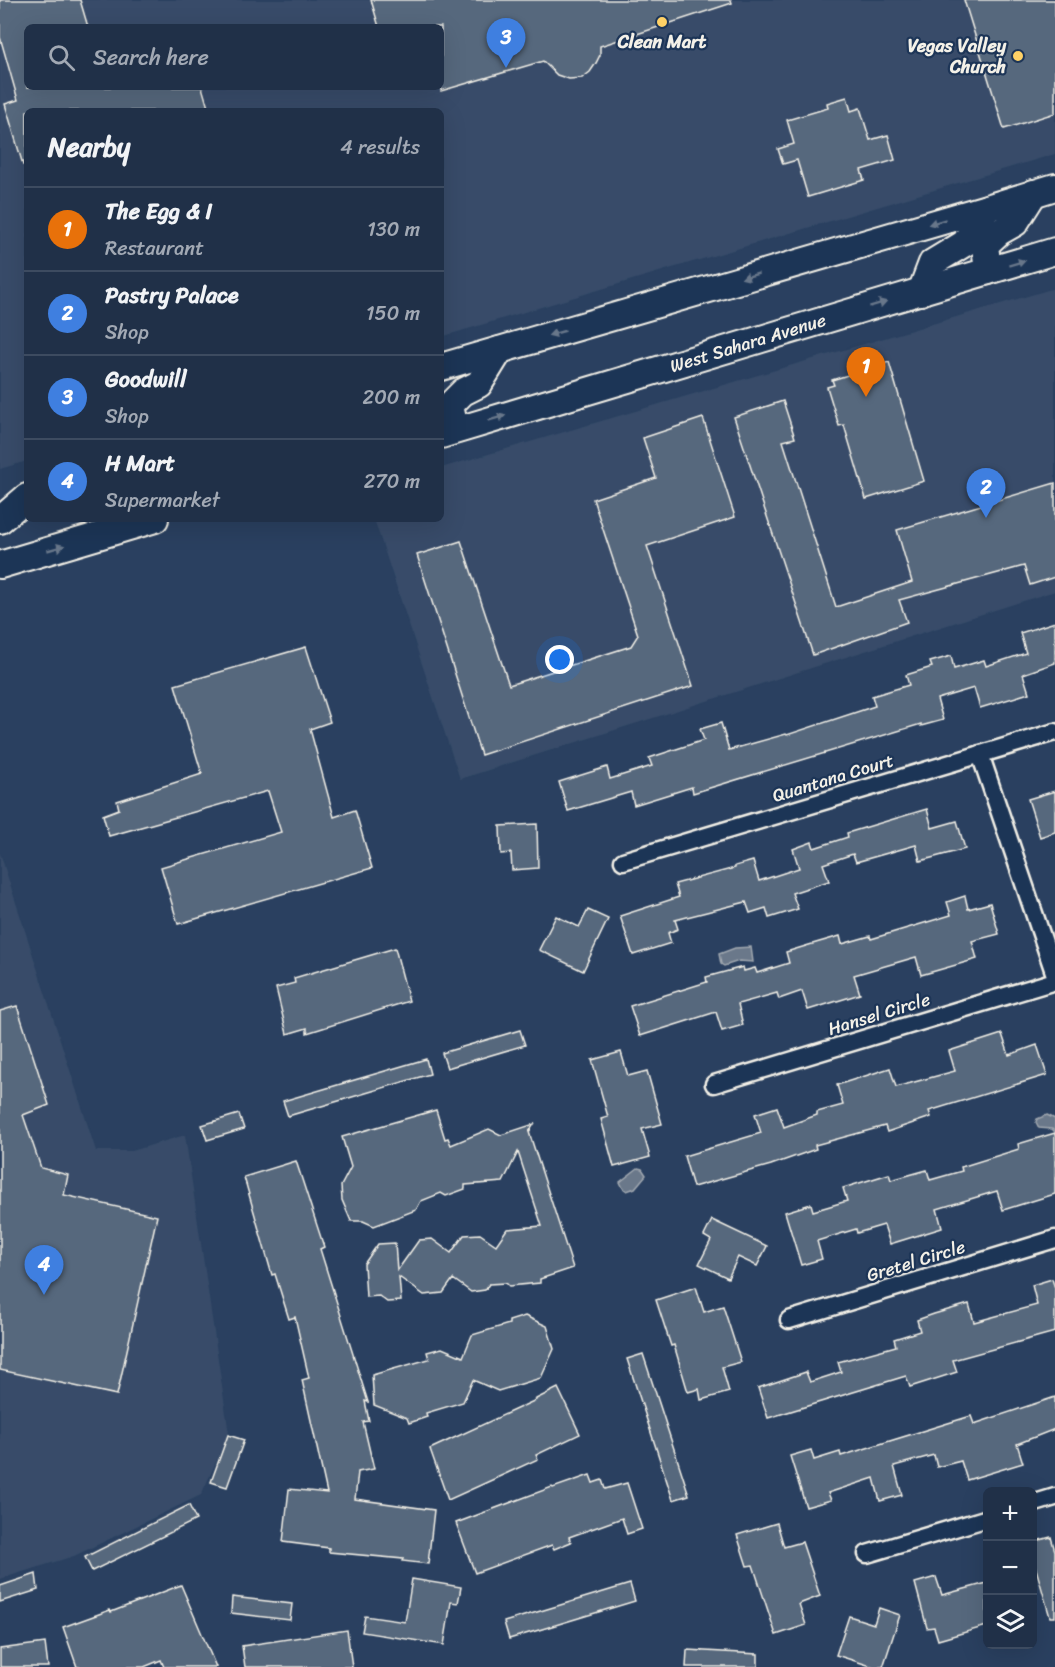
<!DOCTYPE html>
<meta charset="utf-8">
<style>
body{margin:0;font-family:Sriracha,sans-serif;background:#2d3c52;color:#f1f3f6}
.controls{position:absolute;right:18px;bottom:18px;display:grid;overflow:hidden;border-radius:9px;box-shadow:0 6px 24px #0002}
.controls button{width:54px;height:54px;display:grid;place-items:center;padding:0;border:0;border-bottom:2px solid #3d4b60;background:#203048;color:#f1f3f6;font:30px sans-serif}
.you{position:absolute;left:560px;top:660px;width:21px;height:21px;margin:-15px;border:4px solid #fff;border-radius:50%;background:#1a73e8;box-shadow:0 0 0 9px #1a73e833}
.badge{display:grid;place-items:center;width:39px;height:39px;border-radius:50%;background:#e797bd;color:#fff;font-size:20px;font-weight:700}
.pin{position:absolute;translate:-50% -50px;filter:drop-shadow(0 2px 3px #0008)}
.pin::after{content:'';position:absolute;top:32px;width:21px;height:18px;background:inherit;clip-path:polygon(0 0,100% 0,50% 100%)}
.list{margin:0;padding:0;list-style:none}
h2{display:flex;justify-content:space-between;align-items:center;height:78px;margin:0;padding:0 24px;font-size:26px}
h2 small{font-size:20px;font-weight:400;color:#a2a9b4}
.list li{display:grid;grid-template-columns:39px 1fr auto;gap:18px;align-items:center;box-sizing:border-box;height:84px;padding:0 24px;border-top:2px solid #3d4b60}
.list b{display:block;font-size:22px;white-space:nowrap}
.list p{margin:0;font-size:20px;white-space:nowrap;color:#a2a9b4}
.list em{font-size:20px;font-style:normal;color:#a2a9b4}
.icon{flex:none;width:33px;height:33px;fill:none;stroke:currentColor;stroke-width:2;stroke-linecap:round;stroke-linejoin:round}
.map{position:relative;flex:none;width:1055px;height:1667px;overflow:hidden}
.search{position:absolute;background:#203048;box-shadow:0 6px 24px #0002;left:24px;top:24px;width:420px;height:66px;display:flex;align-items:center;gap:15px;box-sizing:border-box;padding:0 21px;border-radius:9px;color:#a2a9b4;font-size:22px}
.panel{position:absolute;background:#203048;box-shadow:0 6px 24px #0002;left:24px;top:108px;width:420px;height:414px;border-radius:9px}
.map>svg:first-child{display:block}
.built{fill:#374c69;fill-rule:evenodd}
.water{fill:#6a788a;stroke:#a1a8b0;stroke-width:1.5}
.building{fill:#56677d;stroke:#f4f1e8;stroke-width:1.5}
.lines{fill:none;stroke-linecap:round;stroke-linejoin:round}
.minor-casing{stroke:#f4f1e8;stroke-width:21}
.primary-casing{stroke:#f4f1e8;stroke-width:30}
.minor{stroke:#1d3557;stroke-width:16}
.primary{stroke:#1d3557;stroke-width:26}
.oneway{fill:#68778a}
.poi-dot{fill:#ffd166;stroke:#1d3557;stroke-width:2}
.labels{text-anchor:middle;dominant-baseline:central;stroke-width:4.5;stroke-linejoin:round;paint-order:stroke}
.poi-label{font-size:18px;font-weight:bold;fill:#f4f1e8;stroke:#1d3557}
.street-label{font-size:18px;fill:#f4f1e8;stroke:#1d3557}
</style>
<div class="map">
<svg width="1055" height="1667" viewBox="0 0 1055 1667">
<rect width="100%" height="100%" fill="#2a4060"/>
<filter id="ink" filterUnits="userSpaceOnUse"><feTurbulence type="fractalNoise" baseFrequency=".0167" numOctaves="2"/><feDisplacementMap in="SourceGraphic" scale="12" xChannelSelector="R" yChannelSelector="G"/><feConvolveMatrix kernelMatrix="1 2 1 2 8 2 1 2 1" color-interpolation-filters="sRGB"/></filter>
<g filter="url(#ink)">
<g class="built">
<path d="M0,0H1055V154L441,337V111H27V461L0,469ZM27,27H441V87H27Z"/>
<polygon points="1055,288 1055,591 460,779 374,519 441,519 441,468"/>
<polygon points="0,853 96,1151 132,1151 185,1135 229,1434 201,1495 74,1556 0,1579"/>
</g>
<g class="water">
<polygon points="751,947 753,962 739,961 724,966 721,964 719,954 735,948"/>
<polygon points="1047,1115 1055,1119 1055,1132 1052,1129 1039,1128 1036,1122 1037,1119"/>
<polygon points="638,1168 642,1169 646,1175 635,1188 627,1191 623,1188 620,1182"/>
</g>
<g class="building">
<polygon points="0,0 80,0 88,27 27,27 27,87 202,87 209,111 27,111 27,164 23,165 5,104 18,100 0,37"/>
<polygon points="371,0 731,0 732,3 600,46 600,55 596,63 590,72 582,78 569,79 557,75 543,61 441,91 441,27 379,27"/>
<polygon points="964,0 1055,0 1055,113 1004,129"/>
<polygon points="847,97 851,111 860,108 870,140 888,135 895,160 861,170 864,180 808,197 797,160 783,164 778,149 794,144 787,120 828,108 827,103"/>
<polygon points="889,362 924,481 866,499 844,425 839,426 827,387 834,385 832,380"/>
<polygon points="783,401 795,438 783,441 836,607 912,582 897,530 1055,483 1055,577 1030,585 1024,566 899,600 907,622 813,655 734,417"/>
<polygon points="703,418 735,517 647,546 693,686 481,755 417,555 461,541 509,685 631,646 638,635 593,499 656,478 643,438"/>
<polygon points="1055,622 1055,663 1023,674 1029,693 980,708 974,688 937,699 943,720 921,726 921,724 693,793 692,787 634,805 631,792 568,811 559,782 607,767 610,779 652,766 649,758 704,740 700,729 721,723 729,750 786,734 787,735 875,706 872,696 909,685 906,675 932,667 930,662 951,656 954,669 984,660 986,666 1026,653 1020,633"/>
<polygon points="306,647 330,722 310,729 334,817 355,810 372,868 178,924 161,867 281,832 268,791 109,836 103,815 119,809 117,801 202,774 175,685"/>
<polygon points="1055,791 1055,832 1040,837 1028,799"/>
<polygon points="927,809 932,828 957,821 965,849 920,861 916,845 856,862 853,854 823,864 829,881 792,893 798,909 769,918 766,908 750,913 746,902 675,920 678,929 668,933 671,943 633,955 620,916 679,897 675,884 735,868 735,866 753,861 759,881 799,868 793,849 812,842 814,848 848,837 847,833"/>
<polygon points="537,824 538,868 512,870 511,853 501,854 500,826"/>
<polygon points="965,896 968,909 990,903 999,934 972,941 977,959 921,975 916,957 854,975 860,994 808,1010 802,991 779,999 777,993 738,1004 743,1025 722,1031 716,1012 640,1036 630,1006 707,982 706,977 743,967 744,971 755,968 757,973 789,963 786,952 809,945 840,936 842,944 870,936 871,939 951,915 947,902"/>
<polygon points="588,910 608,919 583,971 539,950 556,916 579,927"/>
<polygon points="395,948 409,1001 307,1033 307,1028 287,1034 276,988 295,983 294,978"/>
<polygon points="17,1006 49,1105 23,1115 41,1168 68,1175 64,1195 157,1216 117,1395 0,1370 0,1011"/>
<polygon points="520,1030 525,1045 447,1068 442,1053"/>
<polygon points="1002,1034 1009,1055 1037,1045 1047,1075 929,1111 931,1117 887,1132 885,1126 815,1145 816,1149 771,1165 693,1187 684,1156 761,1133 755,1114 777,1107 784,1127 817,1115 817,1112 843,1105 837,1085 890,1068 896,1087 955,1071 949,1051"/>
<polygon points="621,1052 628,1076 647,1071 662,1124 642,1129 650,1157 614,1167 601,1119 608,1117 592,1060"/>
<polygon points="426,1059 430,1074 288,1116 283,1101"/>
<polygon points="436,1110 445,1139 448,1138 451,1145 489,1129 501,1135 534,1124 529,1132 573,1268 540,1279 540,1283 509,1286 506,1283 489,1284 485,1290 471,1292 453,1279 443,1293 424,1295 399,1277 401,1301 387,1302 379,1296 366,1297 364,1264 378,1244 395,1243 397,1271 419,1240 432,1239 451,1253 464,1235 480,1234 496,1245 507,1229 542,1226 518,1152 503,1182 465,1185 465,1189 446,1196 441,1193 421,1201 416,1210 374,1226 363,1221 351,1221 342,1200 341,1186 351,1167 342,1137"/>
<polygon points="239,1114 244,1129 207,1140 202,1125"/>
<polygon points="1055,1133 1055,1194 1003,1210 997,1191 937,1209 942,1228 890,1244 884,1225 857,1233 856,1229 817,1241 822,1259 801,1265 785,1212 811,1204 813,1211 847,1201 843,1188 889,1174 891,1180 927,1170 930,1180 962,1171 961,1167 1019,1149 1018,1144"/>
<polygon points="296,1161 324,1247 320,1249 368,1402 365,1401 369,1421 363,1422 374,1469 358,1472 355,1499 434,1510 428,1564 402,1561 403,1559 329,1552 329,1548 283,1542 289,1489 327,1493 302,1380 309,1378 295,1317 289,1319 275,1274 272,1275 244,1177"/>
<polygon points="712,1220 767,1246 757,1266 738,1257 728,1278 699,1264 711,1240 704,1236"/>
<polygon points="1052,1279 1055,1288 1055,1332 953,1360 957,1372 910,1387 906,1376 768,1418 758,1388 806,1372 810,1382 841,1372 838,1362 896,1346 894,1339 920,1331 917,1320 934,1314 969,1304 974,1322 1037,1305 1032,1285"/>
<polygon points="696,1287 704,1312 723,1306 741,1362 722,1367 729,1392 701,1400 699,1389 688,1392 674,1345 671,1346 656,1300"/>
<polygon points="525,1316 547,1326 554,1349 541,1378 498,1391 473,1380 463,1402 426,1413 427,1417 409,1423 407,1418 374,1405 372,1375 429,1359 427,1352 442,1348 463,1357 472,1335 509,1324 509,1321"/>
<polygon points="643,1354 689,1495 673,1500 627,1359"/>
<polygon points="558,1388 580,1434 536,1455 538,1459 448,1500 430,1449 536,1400 536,1399"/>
<polygon points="1055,1397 1055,1429 1017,1444 1023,1463 967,1480 961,1461 937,1467 934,1455 894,1466 902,1495 880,1501 874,1478 828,1493 831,1500 806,1507 790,1456 811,1450 814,1460 840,1452 841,1456 971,1416 974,1424"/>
<polygon points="228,1435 244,1440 227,1487 211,1482"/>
<polygon points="590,1475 593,1483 602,1480 605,1489 627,1483 642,1529 627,1534 622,1518 569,1537 571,1542 554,1549 552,1545 475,1573 456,1523 552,1487 553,1488"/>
<polygon points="189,1505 196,1520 92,1571 85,1557"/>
<polygon points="777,1523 784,1547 802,1542 820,1596 799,1604 806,1625 776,1635 753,1565 747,1566 737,1535"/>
<polygon points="1051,1537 1055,1551 1055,1617 1050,1617 1032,1555 1032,1542"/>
<polygon points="36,1574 38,1590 0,1602 0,1586"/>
<polygon points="936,1577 942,1595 987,1583 987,1626 938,1640 934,1627 927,1628 915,1583"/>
<polygon points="412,1579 461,1587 458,1603 451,1602 444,1645 362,1632 365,1616 405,1622"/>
<polygon points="630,1584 635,1601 509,1639 504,1622"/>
<polygon points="181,1585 216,1667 164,1667 161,1660 144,1667 77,1667 63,1627 110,1610 111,1612"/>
<polygon points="232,1597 292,1604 290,1620 231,1613"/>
<polygon points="879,1608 900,1615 883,1667 874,1667 836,1655 849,1616 874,1624"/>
<polygon points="347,1630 352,1667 245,1667 242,1646"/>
<polygon points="45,1643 48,1667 0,1667 0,1649"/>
<polygon points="687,1650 758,1654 758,1667 686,1667"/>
</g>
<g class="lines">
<g class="minor-casing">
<g id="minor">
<polyline points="980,754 1055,975"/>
<polyline points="623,861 1055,732"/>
<polyline points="714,1084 1055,981"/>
<polyline points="789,1320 1055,1239"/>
<polyline points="1032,1504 1055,1497"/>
<polyline points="867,1554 988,1518"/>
</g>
</g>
<g class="primary-casing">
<g id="primary">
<polyline points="988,271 985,245 999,232 1015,223 1034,193"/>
<polyline points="921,292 932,263 965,243 987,208"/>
<polyline points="441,367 987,208 1055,187"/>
<polyline points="455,430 450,405 463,392 479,384 500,350"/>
<polyline points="441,435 1055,251"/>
<polyline points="0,520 27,497"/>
<polyline points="0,565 155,519"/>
</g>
</g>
<use href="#minor" class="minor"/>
<use href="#primary" class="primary"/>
</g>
<defs><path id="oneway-solid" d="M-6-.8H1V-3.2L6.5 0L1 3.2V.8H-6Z" transform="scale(1.5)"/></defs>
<g class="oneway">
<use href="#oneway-solid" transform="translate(937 222) rotate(164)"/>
<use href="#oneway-solid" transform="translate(1017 263) rotate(-17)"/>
<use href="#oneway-solid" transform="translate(750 276) rotate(164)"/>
<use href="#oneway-solid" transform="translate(878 304) rotate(-17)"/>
<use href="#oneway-solid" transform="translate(557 333) rotate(164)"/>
<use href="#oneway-solid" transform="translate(497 418) rotate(-17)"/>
<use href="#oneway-solid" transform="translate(56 548) rotate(-16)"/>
</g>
</g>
<g class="poi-dot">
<circle cx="662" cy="22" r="6"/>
<circle cx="1018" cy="56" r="6"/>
</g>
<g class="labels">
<g class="poi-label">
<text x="662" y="42">Clean Mart</text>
<text x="1006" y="46" text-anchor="end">Vegas Valley<tspan x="1006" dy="21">Church</tspan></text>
</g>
<g class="street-label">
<text transform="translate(748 343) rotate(-17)">West Sahara Avenue</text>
<text transform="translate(833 778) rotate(-17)">Quantana Court</text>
<text transform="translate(879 1014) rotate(-17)">Hansel Circle</text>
<text transform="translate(916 1261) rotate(-17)">Gretel Circle</text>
</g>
</g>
</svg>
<div class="controls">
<button>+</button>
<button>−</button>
<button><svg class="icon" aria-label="layers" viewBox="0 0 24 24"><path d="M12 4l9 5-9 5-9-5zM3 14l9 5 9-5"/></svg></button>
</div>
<div class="you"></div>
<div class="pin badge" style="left:866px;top:397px;background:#e8710a">1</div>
<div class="pin badge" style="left:986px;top:518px;background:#3f7fe0">2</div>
<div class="pin badge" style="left:506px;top:68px;background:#3f7fe0">3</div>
<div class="pin badge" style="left:44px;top:1295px;background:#3f7fe0">4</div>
<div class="search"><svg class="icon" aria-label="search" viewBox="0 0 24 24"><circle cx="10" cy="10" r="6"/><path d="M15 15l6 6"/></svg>Search here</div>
<section class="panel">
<h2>Nearby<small>4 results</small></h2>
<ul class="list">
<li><span class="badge" style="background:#e8710a">1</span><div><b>The Egg &amp; I</b><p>Restaurant</p></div><em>130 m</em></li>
<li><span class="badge" style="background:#3f7fe0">2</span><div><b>Pastry Palace</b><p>Shop</p></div><em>150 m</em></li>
<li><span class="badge" style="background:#3f7fe0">3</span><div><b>Goodwill</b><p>Shop</p></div><em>200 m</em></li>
<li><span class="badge" style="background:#3f7fe0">4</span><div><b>H Mart</b><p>Supermarket</p></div><em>270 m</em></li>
</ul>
</section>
</div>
